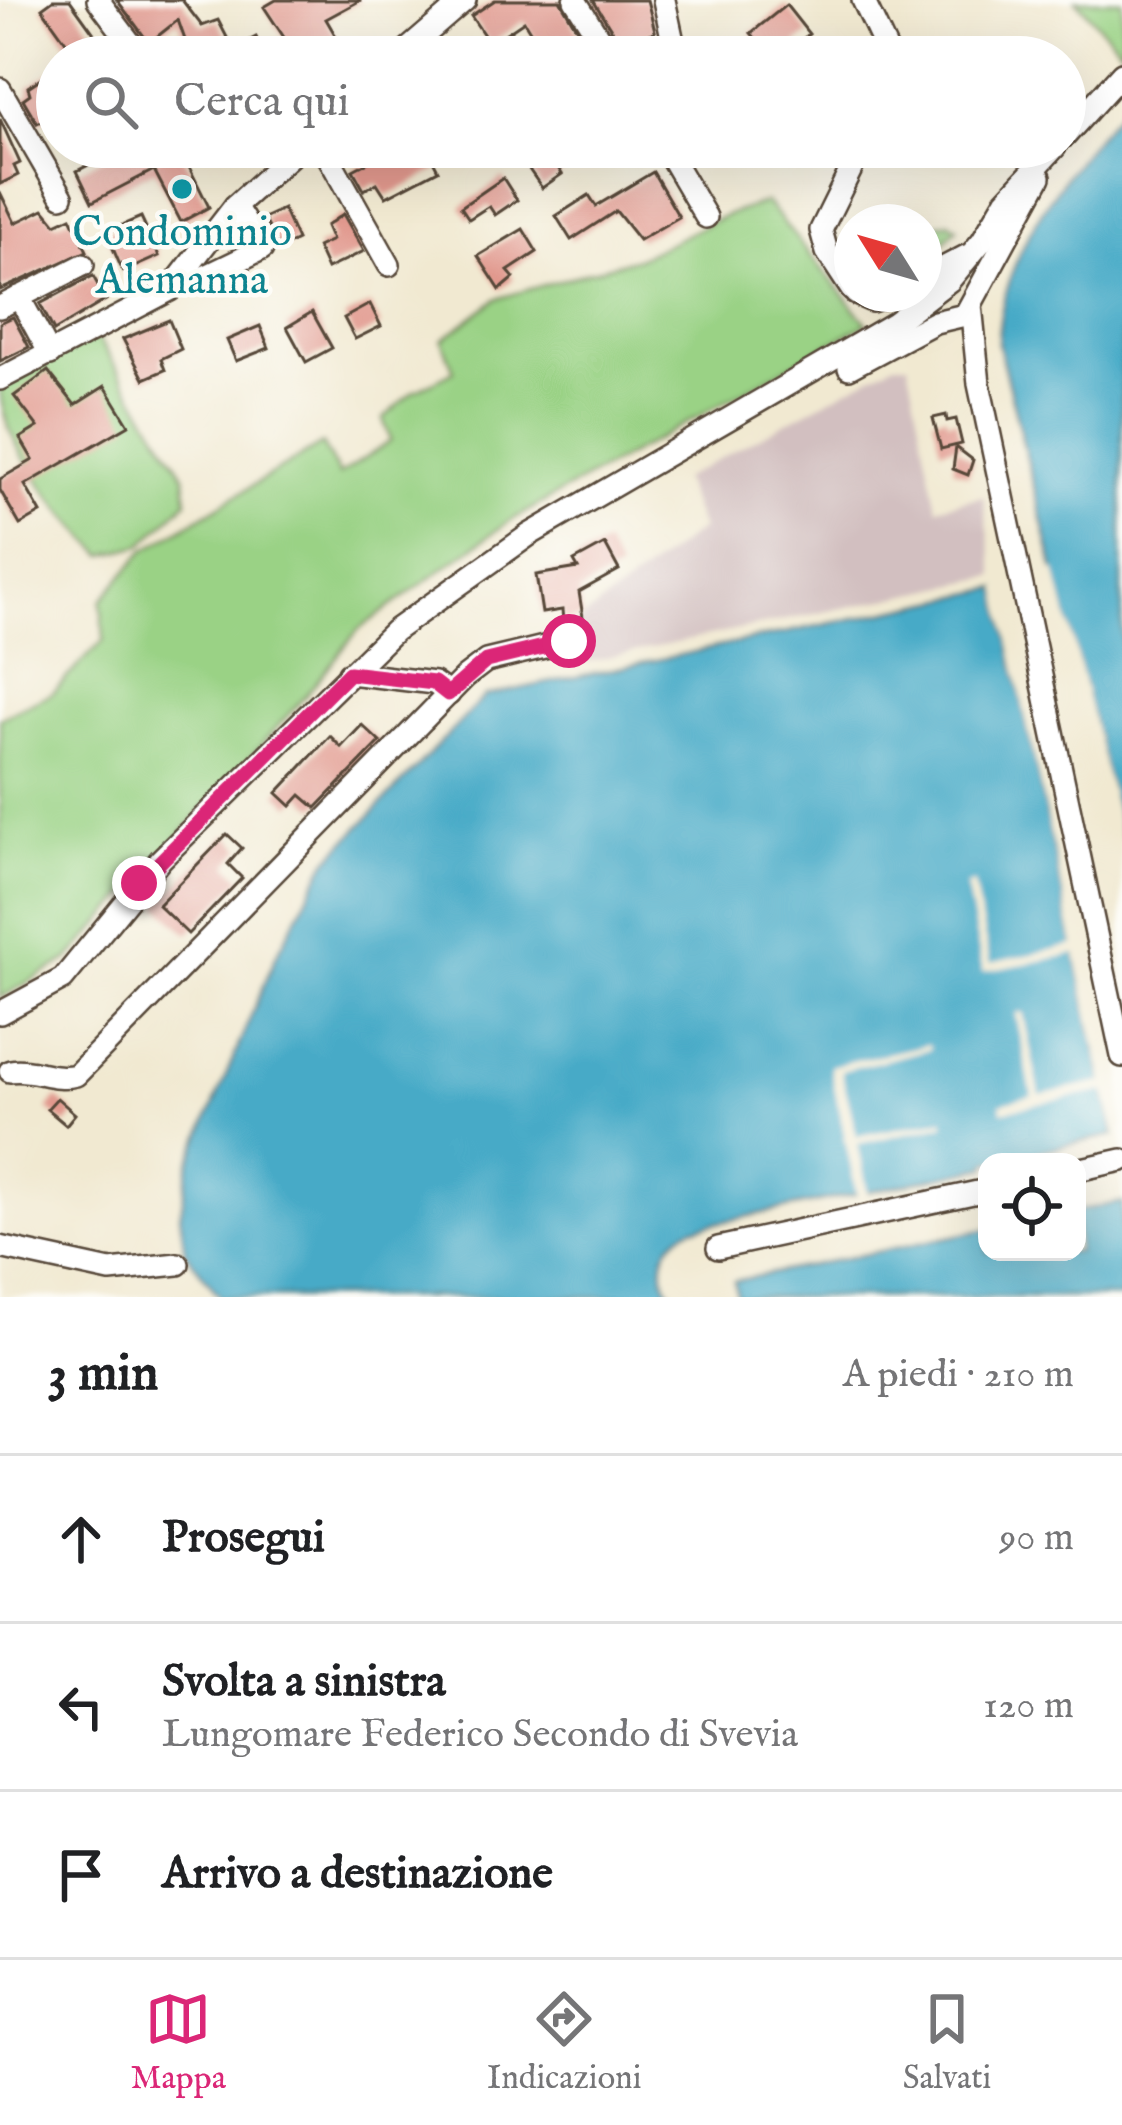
<!DOCTYPE html>
<html lang="it">
<meta charset="utf-8">
<style>
body{margin:0;font-family:"IM FELL English",serif;background:#f2f2f2;color:#202124}
.controls{position:absolute;right:36px;bottom:36px;display:grid;overflow:hidden;border-radius:24px;box-shadow:0 12px 48px #0002}
.controls button{width:108px;height:108px;display:grid;place-items:center;padding:0;border:0;border-bottom:3px solid #e0e0e0;background:#fff;color:#202124;font:60px sans-serif}
.compass{position:absolute;left:834px;top:204px;width:108px;height:108px;border-radius:50%;background:#fff;box-shadow:0 12px 48px #0002;rotate:307deg}
.stop{position:absolute;width:36px;height:36px;margin:-27px;border:9px solid #db2777;border-radius:50%;background:#fff}
.stop.end{background:#db2777;border-color:#fff;box-shadow:0 3px 12px #0008}
.list{margin:0;padding:0;list-style:none}
h2{display:flex;justify-content:space-between;align-items:center;height:156px;margin:0;padding:0 48px;font-size:51px}
h2 small{font-size:39px;font-weight:400;color:#757577}
.list li{display:grid;grid-template-columns:78px 1fr auto;gap:36px;align-items:center;box-sizing:border-box;height:168px;padding:0 48px;border-top:3px solid #e0e0e0}
.list b{display:block;font-size:45px;white-space:nowrap}
.list p{margin:0;font-size:39px;white-space:nowrap;color:#757577}
.list em{font-size:39px;font-style:normal;color:#757577}
.icon{flex:none;width:66px;height:66px;fill:none;stroke:currentColor;stroke-width:2;stroke-linecap:round;stroke-linejoin:round}
.map{position:relative;flex:none;width:1122px;height:1297px;overflow:hidden}
.search{position:absolute;background:#fff;box-shadow:0 12px 48px #0002;left:36px;right:36px;top:36px;height:132px;display:flex;align-items:center;gap:30px;box-sizing:border-box;padding:0 42px;border-radius:66px;color:#757577;font-size:45px}
.sheet{height:660px;background:#fff}
nav{display:flex;justify-content:space-around;align-items:center;box-sizing:border-box;height:168px;border-top:3px solid #e0e0e0;background:#fff;font-size:33px;color:#757577}
nav a{display:grid;justify-items:center;gap:6px}
nav .on{color:#db2777}
.map>svg:first-child{display:block}
.industrial{fill:#d2bfc0}
.green{fill:#9ad285;stroke:#6a7e52;stroke-width:3}
.water{fill:#47aac7;stroke:#416a72;stroke-width:3}
.pier{fill:#f1e9d1}
.building{fill:#e1988d}
.lines{fill:none;stroke-linecap:round;stroke-linejoin:round}
.minor-casing{stroke:#564739;stroke-width:26}
.minor{stroke:#fff;stroke-width:21}
.route{stroke:#db2777;stroke-width:15}
.culture-dot{fill:#0f9aa8;stroke:#fdfcf7;stroke-width:4.5}
.labels{text-anchor:middle;dominant-baseline:central;stroke-width:9;stroke-linejoin:round;paint-order:stroke}
.culture-label{font-size:42px;fill:#0d838f;stroke:#fdfcf7}
</style>
<div class="map">
<svg width="1122" height="1297" viewBox="0 0 1122 1297">
<rect width="100%" height="100%" fill="#fdfcf7"/>
<filter id="ink" filterUnits="userSpaceOnUse"><feTurbulence type="fractalNoise" baseFrequency=".00833" numOctaves="2"/><feDisplacementMap in="SourceGraphic" scale="24" xChannelSelector="R" yChannelSelector="G"/><feConvolveMatrix kernelMatrix="1 2 1 2 8 2 1 2 1" color-interpolation-filters="sRGB"/></filter>
<filter id="wash" filterUnits="userSpaceOnUse"><feTurbulence type="fractalNoise" baseFrequency=".004" numOctaves="4" result="noise"/><feDisplacementMap in="SourceGraphic" scale="48" xChannelSelector="R" yChannelSelector="G"/><feGaussianBlur stdDeviation="2.7" result="paint"/><feColorMatrix in="noise" values="0 0 0 0 0 0 0 0 0 0 0 0 0 0 0 0 0 1.4 0 .05"/><feComposite in="paint" operator="in"/></filter>
<g filter="url(#wash)">
<rect width="100%" height="100%" fill="#f1e9d1"/>
<polygon class="industrial" points="895,363 908,363 937,507 983,496 995,576 581,663 573,626 701,529 682,479"/>
<g class="green">
<polygon points="1076,0 1122,0 1122,51"/>
<polygon points="766,202 867,323 508,522 358,630 306,695 68,960 0,998 0,718 52,693 104,640 101,601 144,551 322,444 339,475 391,441 383,419 413,392 454,371 442,340 496,299 640,257 724,216"/>
<polygon points="949,222 957,228 924,262 924,228"/>
<path d="M96,336L185,476L187,501L142,545L104,555C63,516 0,444 0,385Z"/>
</g>
<g class="water">
<path d="M1122,107V839L998,343C1001,251 1064,174 1122,107Z"/>
<path d="M998,588L1115,1135L987,1162V1167L692,1228C661,1242 654,1271 674,1297H220L185,1252L180,1215L190,1162L276,956L327,861L485,696Z"/>
<polygon points="1122,1202 1122,1297 737,1297 734,1281 987,1229 987,1252 1077,1252 1077,1211"/>
</g>
<g class="pier">
<polygon points="1056,570 1122,839 1122,845 1116,840 1050,571"/>
<polygon points="1004,586 1121,1134 1118,1140 1105,1091 1002,1111 1001,1103 1032,1096 1016,1014 1023,1012 1040,1095 1104,1082 1076,954 983,972 966,885 974,883 990,963 1074,945 998,588"/>
<polygon points="929,1044 930,1049 841,1071 857,1136 944,1119 945,1124 858,1144 868,1195 857,1197 830,1066"/>
</g>
<g id="blocks">
<g class="building">
<polygon points="53,0 70,0 111,57 77,57 42,8"/>
<polygon points="117,0 182,0 202,26 218,20 233,49 256,37 266,57 191,57 178,20 149,43"/>
<polygon points="276,0 361,0 326,19 348,57 297,57 264,7"/>
<polygon points="495,0 560,0 593,57 546,57 524,21 490,44 471,16"/>
<polygon points="593,0 647,0 655,31 624,50"/>
<polygon points="786,5 809,34 780,57 771,57 751,33"/>
<polygon points="52,71 57,113 37,123 23,99 30,94 28,87"/>
<polygon points="0,119 20,163 14,166 18,175 0,184"/>
<polygon points="124,147 143,147 150,162 179,147 209,207 181,222 154,170 92,202 77,171"/>
<polygon points="397,147 426,147 438,170 386,197 377,183 364,190 353,170"/>
<polygon points="549,154 562,174 542,188 528,168"/>
<polygon points="653,172 679,217 639,240 616,211 571,240 556,216 589,195 596,206"/>
<polygon points="503,178 517,200 495,215 489,206 469,219 461,207"/>
<polygon points="0,192 15,223 44,209 56,224 71,217 87,251 0,290"/>
<polygon points="283,209 297,240 279,249 264,218"/>
<polygon points="343,214 364,251 327,269 317,247 332,240 326,226"/>
<polygon points="141,217 159,256 123,272 106,232"/>
<polygon points="523,229 537,252 508,271 514,278 500,290 478,256"/>
<polygon points="93,276 106,300 54,331 40,304"/>
<polygon points="370,304 381,326 355,339 344,318"/>
<polygon points="312,312 332,348 306,362 287,327"/>
<polygon points="13,317 29,347 0,361 0,323"/>
<polygon points="169,320 181,349 161,359 165,370 144,379 123,339"/>
<polygon points="260,326 269,348 236,361 227,340"/>
<polygon points="48,371 75,405 105,386 129,425 25,485 41,513 20,525 0,490 0,479 33,460 20,438 38,427 14,396"/>
<polygon points="946,415 947,421 956,419 962,444 941,449 933,418"/>
<polygon points="956,447 973,460 968,475 953,469"/>
<polygon points="605,544 619,570 579,592 583,617 563,621 562,610 542,613 536,575 578,568 574,561"/>
<polygon points="362,725 380,742 316,808 301,795 291,806 277,793 330,736 341,747"/>
<polygon points="227,834 242,848 228,864 242,878 188,934 158,905"/>
<polygon points="57,1098 75,1114 66,1125 47,1109"/>
</g>
</g>
</g>
<g filter="url(#ink)">
<use href="#blocks" fill-opacity="0" stroke="#564739" stroke-width="3"/>
<g class="lines">
<g class="minor-casing">
<g id="minor">
<polyline points="98,0 141,57"/>
<polyline points="575,0 611,57"/>
<polyline points="863,0 890,57"/>
<polyline points="399,57 465,0"/>
<polyline points="649,57 673,42 664,0"/>
<polyline points="0,89 62,196"/>
<polyline points="1065,136 1122,73"/>
<polyline points="323,147 389,265"/>
<polyline points="665,147 706,217"/>
<polyline points="184,276 200,279 262,249 235,206"/>
<polyline points="924,278 966,256"/>
<polyline points="852,290 827,252 821,230 862,147"/>
<polyline points="856,294 872,301 893,294"/>
<polyline points="19,297 50,354"/>
<polyline points="971,305 979,384 1122,1056"/>
<polyline points="0,307 83,265"/>
<polyline points="849,368 935,322 965,315 1040,177"/>
<polyline points="0,379 170,290 235,206 300,147"/>
<polyline points="349,673 434,683 449,694"/>
<polyline points="0,1013 63,979 161,859 394,631 529,535 894,323 949,281 982,241 1006,200 1055,147"/>
<path d="M10,1071C33,1067 53,1081 76,1075L465,677L486,661L569,641"/>
<polyline points="1077,1170 1122,1160"/>
<polyline points="0,1247 110,1271 178,1264"/>
<polyline points="718,1248 987,1190"/>
</g>
</g>
<use href="#minor" class="minor"/>
</g>
</g>
<g class="lines" filter="url(#ink)">
<polyline class="route" points="139,883 349,673 434,683 448,694 486,661 569,641"/>
</g>
<circle class="culture-dot" cx="182" cy="189" r="12"/>
<g class="labels">
<g class="culture-label">
<text x="182" y="233">Condominio<tspan x="182" dy="48">Alemanna</tspan></text>
</g>
</g>
</svg>
<div class="controls">
<button><svg class="icon" aria-label="locate" viewBox="0 0 24 24"><circle cx="12" cy="12" r="6"/><path d="M12 2v4M12 18v4M2 12h4M18 12h4"/></svg></button>
</div>
<svg class="compass" viewBox="-18 -18 36 36"><path d="M0-13l5 13h-10z" fill="#e53935"/><path d="M0 13l5-13h-10z" fill="#757577"/></svg>
<div class="stop" style="left:569px;top:641px"></div>
<div class="stop end" style="left:139px;top:883px"></div>
<div class="search"><svg class="icon" aria-label="search" viewBox="0 0 24 24"><circle cx="10" cy="10" r="6"/><path d="M15 15l6 6"/></svg>Cerca qui</div>
</div>
<section class="sheet">
<h2>3 min<small>A piedi · 210 m</small></h2>
<ul class="list">
<li><svg class="icon" aria-label="ahead" viewBox="0 0 24 24"><path d="M12 20V5M6 11l6-6 6 6"/></svg><div><b>Prosegui</b></div><em>90 m</em></li>
<li><svg class="icon" aria-label="left" viewBox="0 0 24 24"><path d="M17 20v-9H6M10 6l-5 5 5 5"/></svg><div><b>Svolta a sinistra</b><p>Lungomare Federico Secondo di Svevia</p></div><em>120 m</em></li>
<li><svg class="icon" aria-label="arrive" viewBox="0 0 24 24"><path d="M6 21V4h12l-3 4 3 4H6"/></svg><div><b>Arrivo a destinazione</b></div></li>
</ul>
</section>
<nav>
<a class="on"><svg class="icon" aria-label="map" viewBox="0 0 24 24"><path d="M3 6l6-2 6 2 6-2v14l-6 2-6-2-6 2zM9 4v14M15 6v14"/></svg>Mappa</a>
<a><svg class="icon" aria-label="directions" viewBox="0 0 24 24"><path d="M12 3l9 9-9 9-9-9zM9 14v-3h6M13 9l2 2-2 2"/></svg>Indicazioni</a>
<a><svg class="icon" aria-label="saved" viewBox="0 0 24 24"><path d="M7 4h10v16l-5-4-5 4z"/></svg>Salvati</a>
</nav>
